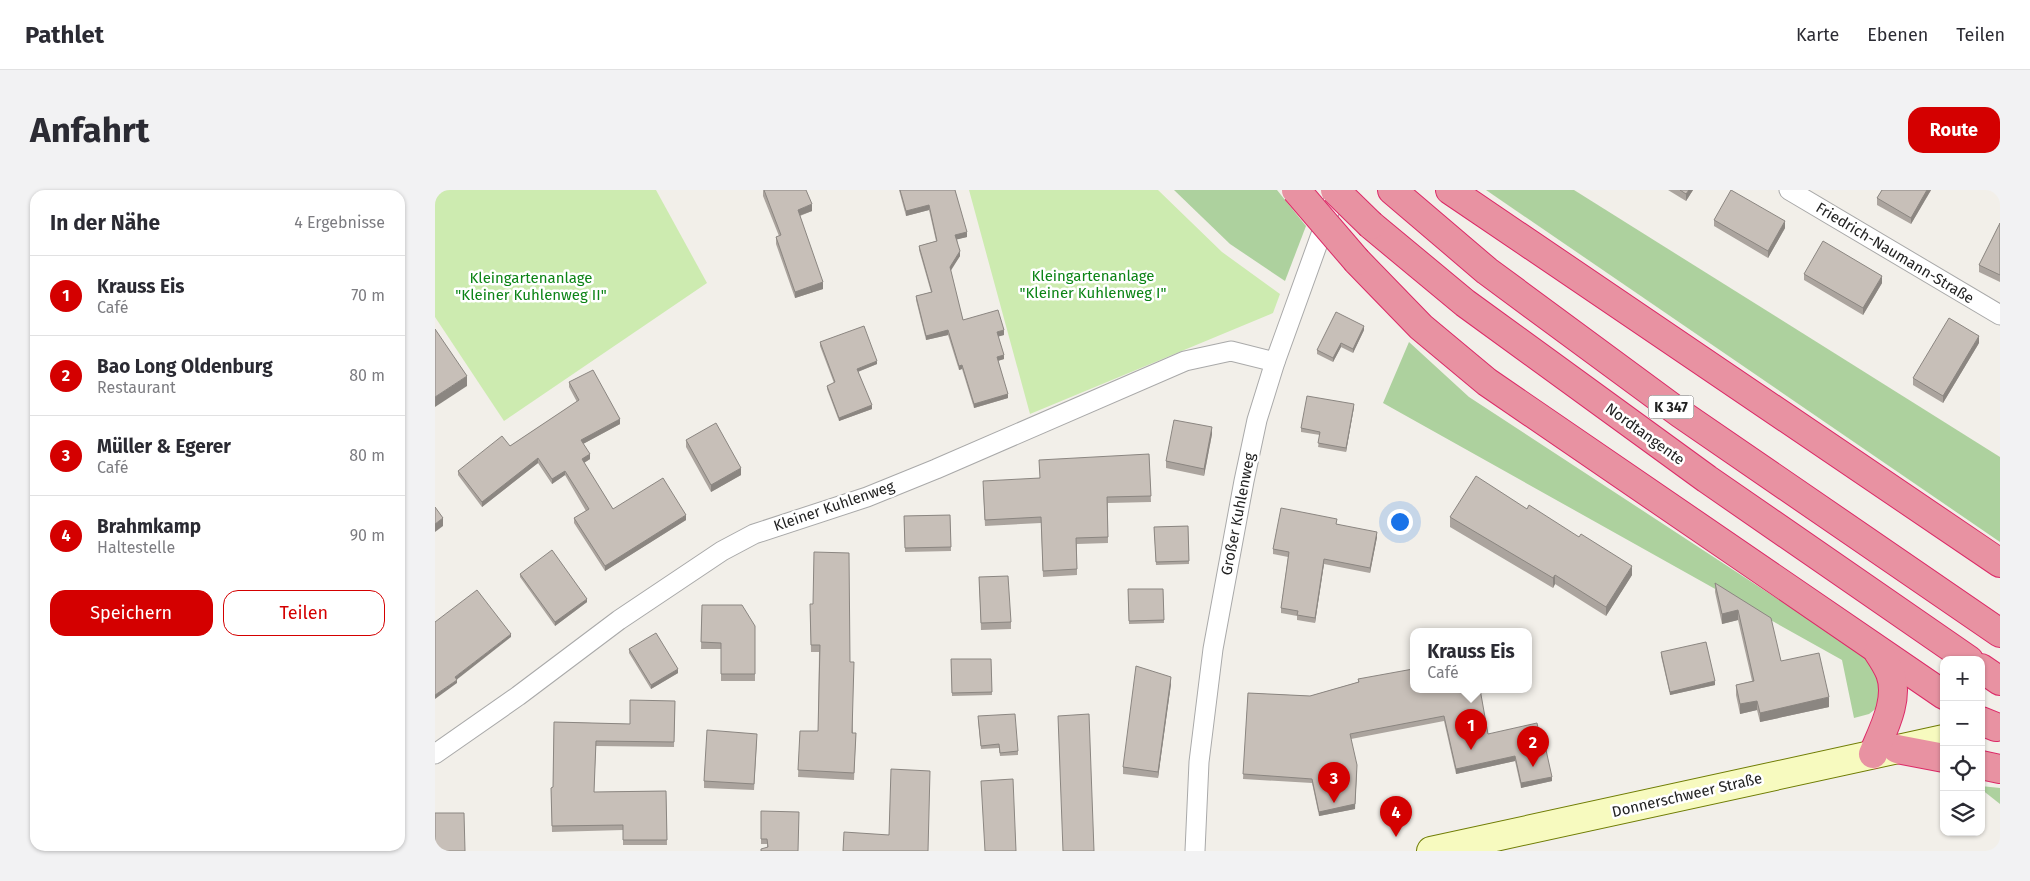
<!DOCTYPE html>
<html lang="de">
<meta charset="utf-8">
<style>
body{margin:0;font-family:"Fira Sans",sans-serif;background:#f2f2f3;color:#2b2b33}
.controls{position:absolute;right:15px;bottom:15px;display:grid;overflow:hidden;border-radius:10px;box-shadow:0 1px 4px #0004}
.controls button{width:45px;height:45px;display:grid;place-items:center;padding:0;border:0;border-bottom:1px solid #e1e1e2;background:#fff;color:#2b2b33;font:25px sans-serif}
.you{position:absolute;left:964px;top:331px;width:18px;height:18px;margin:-12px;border:4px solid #fff;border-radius:50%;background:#1a73e8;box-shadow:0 0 0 8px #1a73e833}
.badge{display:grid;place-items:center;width:32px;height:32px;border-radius:50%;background:#d40000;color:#fff;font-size:16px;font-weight:700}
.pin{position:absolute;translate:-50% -41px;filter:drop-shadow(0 1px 2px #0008)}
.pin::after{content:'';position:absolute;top:26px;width:18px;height:15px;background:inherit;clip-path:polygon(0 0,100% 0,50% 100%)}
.popup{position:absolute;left:975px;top:438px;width:122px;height:65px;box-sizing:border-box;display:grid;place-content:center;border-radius:10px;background:#fff;filter:drop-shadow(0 1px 4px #0005);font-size:16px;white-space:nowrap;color:#7c7c81}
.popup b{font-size:19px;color:#2b2b33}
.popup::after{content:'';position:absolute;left:50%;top:100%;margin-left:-10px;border:10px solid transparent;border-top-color:#fff}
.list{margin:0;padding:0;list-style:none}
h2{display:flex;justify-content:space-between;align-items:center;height:65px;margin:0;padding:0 20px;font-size:21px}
h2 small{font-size:16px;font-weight:400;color:#7c7c81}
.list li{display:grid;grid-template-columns:32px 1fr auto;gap:15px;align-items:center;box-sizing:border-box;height:80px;padding:0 20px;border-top:1px solid #e1e1e2}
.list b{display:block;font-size:19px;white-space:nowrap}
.list p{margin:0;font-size:16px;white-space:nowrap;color:#7c7c81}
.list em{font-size:16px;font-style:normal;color:#7c7c81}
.actions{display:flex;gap:10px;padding:15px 20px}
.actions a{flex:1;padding:11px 0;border:1px solid #d40000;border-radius:15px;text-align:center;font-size:18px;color:#d40000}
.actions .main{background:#d40000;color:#fff}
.icon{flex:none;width:28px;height:28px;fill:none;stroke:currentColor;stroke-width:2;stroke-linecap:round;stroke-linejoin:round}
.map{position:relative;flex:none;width:1565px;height:661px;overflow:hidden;border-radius:15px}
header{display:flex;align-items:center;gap:30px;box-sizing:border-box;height:70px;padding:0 25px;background:#fff;border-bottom:1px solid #e1e1e2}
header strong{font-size:24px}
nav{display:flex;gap:28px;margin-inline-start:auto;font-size:18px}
.intro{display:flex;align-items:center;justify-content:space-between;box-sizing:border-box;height:120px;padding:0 30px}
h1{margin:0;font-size:35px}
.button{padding:12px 22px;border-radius:15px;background:#d40000;color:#fff;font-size:18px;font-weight:700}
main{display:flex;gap:30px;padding:0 30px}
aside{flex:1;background:#fff;border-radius:15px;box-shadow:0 1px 4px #0004}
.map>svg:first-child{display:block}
.grass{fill:#cdebb0}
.forest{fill:#add19e}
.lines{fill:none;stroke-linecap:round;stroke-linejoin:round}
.street-casing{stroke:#a9a9a9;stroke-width:21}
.secondary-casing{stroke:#707d05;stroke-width:30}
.highway-casing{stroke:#dc2a67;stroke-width:30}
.street{stroke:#fff;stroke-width:19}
.secondary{stroke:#f7fabf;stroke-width:28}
.highway{stroke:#e892a2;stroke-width:28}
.highway-bridge-casing{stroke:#dc2a67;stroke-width:30;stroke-linecap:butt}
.highway-bridge{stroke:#e892a2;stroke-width:28}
.wall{fill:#aba49e}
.shaded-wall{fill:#8b8681}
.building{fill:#c7bfb8;stroke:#8b8681}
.labels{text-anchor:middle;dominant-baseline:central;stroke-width:5;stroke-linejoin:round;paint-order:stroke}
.shield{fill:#fff;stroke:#646464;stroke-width:1}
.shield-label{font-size:14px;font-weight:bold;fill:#222}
.street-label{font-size:15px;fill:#222;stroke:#fff}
.park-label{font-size:15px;fill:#0c8416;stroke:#fff}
</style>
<header>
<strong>Pathlet</strong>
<nav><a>Karte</a><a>Ebenen</a><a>Teilen</a></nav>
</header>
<div class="intro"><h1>Anfahrt</h1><a class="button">Route</a></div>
<main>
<aside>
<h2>In der Nähe<small>4 Ergebnisse</small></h2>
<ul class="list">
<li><span class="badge">1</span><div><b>Krauss Eis</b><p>Café</p></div><em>70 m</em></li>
<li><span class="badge">2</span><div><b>Bao Long Oldenburg</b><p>Restaurant</p></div><em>80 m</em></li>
<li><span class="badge">3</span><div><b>Müller &amp; Egerer</b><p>Café</p></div><em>80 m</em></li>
<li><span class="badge">4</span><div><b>Brahmkamp</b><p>Haltestelle</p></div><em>90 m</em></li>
</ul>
<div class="actions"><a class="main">Speichern</a><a>Teilen</a></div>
</aside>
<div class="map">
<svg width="1565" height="661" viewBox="0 0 1565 661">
<rect width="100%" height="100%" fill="#f2efe9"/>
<g class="grass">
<polygon points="0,0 221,0 272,93 69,231 0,127"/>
<polygon points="534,0 723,0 787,62 845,104 838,123 595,224"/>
</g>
<g class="forest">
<polygon points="739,0 842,0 871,36 850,91 795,54"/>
<polygon points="1051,0 1139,0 1565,267 1565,352"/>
<polygon points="974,152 1034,207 1430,466 1446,492 1443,517 1434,524 1419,528 1407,470 948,213"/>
<polygon points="1546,596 1565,598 1565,614 1546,599"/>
</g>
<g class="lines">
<g class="street-casing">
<g id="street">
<polyline points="1354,0 1565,125"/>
<polyline points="0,564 83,506 184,430 287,361 319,344 432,307 501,279 750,171 796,161 840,172"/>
<polyline points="760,661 764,572 778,459 809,291 822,230 840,172 902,0"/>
</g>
</g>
<g class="secondary-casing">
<polyline id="secondary" points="996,661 1509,549"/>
</g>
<g class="highway-casing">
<g id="highway">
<polyline points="957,0 1052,81 1246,224 1565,443"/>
<polyline points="1015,0 1565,373"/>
<polyline points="936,35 1030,113 1272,289 1534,470"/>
<polyline points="922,71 986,137 1052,192 1509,505"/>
<polyline points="1546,478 1565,491"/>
<polyline points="1546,531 1561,537"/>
<polyline points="1462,559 1509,568"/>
<path d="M1438,564C1448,540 1465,509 1455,483C1452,476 1447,468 1443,462"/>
<polyline points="1546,575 1565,579"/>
</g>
</g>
<use href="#street" class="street"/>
<use href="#secondary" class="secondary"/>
<use href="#highway" class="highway"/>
<g class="highway-bridge-casing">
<g id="highway-bridge">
<polyline points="861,0 922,71"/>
<polyline points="900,0 936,35"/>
</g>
</g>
<use href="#highway-bridge" class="highway-bridge"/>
</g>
<g class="wall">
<polygon points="328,0 377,21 365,26 388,99 360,108 341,54 341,47 344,46 328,6"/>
<polygon points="464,0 520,0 532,47 522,49 525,66 515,80 528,130 569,145 563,146 569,169 563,171 573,208 539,218 527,179 524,180 513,145 491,150 481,110 481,106 496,102 484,60 484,56 501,51 494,20 471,26"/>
<polygon points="1233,0 1258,0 1251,11"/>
<polygon points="1447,0 1496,0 1476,34 1442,15 1442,8"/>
<polygon points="1279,30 1350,38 1333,68 1279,36"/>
<polygon points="1565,33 1565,92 1544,82 1544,75"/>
<polygon points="1369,84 1447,93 1428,125 1369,90"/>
<polygon points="929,140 918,163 906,157 898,172 882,164 882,160"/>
<polygon points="385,152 442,174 423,182 437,219 404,231 392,199 392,196 399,193 385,156"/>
<polygon points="1544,153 1508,213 1478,195 1478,188"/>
<polygon points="134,192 185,234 148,254 155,269 149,273 178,319 251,330 170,381 139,333 139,328 151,321 130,285 117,294 103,273 47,317 23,285 23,281 75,256 142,212 134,197"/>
<polygon points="919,217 911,262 883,257 885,245 866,242 866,238"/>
<polygon points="777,244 769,286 731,278 731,271"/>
<polygon points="251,250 306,285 276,302 251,257"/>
<polygon points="714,264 716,312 673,313 673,353 642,354 642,385 608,387 606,333 550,336 548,297 604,288"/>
<polygon points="515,325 516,361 470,362 469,326"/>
<polygon points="1015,327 1197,385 1171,426 1120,394 1118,398 1015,337"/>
<polygon points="902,334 942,347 935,383 889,374 880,433 862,430 862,426 846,423 846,418 853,367 838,364 838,359"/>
<polygon points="753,336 754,374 721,375 719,337"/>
<polygon points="85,384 152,412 120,436 85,387"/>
<polygon points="544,387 576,432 576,439 546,440"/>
<polygon points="1280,393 1346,471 1394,517 1325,532 1322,520 1305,524 1301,505 1301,495 1317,491 1303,430 1287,434 1280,402"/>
<polygon points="693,399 728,399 729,433 694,434"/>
<polygon points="267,415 320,436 320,491 286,491 286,459 266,459"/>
<polygon points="375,421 415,472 418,543 421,543 419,590 363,587 365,541 383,541 384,462 376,462"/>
<polygon points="194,459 243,483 216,499 194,463"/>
<polygon points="1226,462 1280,495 1235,505 1226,466"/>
<polygon points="516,469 556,469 557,505 517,506"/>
<polygon points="923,489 1053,544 1106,552 1117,591 1086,598 1080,571 1021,584 1009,531 916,549 920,619 884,626 877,593 808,589 813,503 875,506 923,492"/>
<polygon points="736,494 723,588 688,584 688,577"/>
<polygon points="240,511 239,557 161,556 159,602 231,601 232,655 188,655 188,640 117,642 116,598 118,597 119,532 195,534"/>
<polygon points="543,530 583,561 583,565 565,566 564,558 546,559"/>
<polygon points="322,550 319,600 269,598 269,591"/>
<polygon points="326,621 363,661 332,657 332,654 326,654"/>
</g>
<g class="shaded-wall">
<polygon points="1254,0 1258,0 1251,11 1251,4"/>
<polygon points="1492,0 1496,0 1476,34 1476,28"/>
<polygon points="377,14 377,21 363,26 363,20"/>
<polygon points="494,15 494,20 471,26 471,21"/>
<polygon points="1350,31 1350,38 1333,68 1333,61"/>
<polygon points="532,42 532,47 520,50 520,45"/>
<polygon points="525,61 525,66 515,82 515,77"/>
<polygon points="1447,86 1447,93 1428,125 1428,118"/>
<polygon points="388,92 388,99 360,108 360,102"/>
<polygon points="929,136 929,140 918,163 918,159"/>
<polygon points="513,140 513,145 491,150 491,146"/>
<polygon points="569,140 569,145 562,147 562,142"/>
<polygon points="1544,146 1544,153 1508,213 1508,206"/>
<polygon points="906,153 906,157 898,172 898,168"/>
<polygon points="569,165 569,169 562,171 562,167"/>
<polygon points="442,171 442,174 422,182 422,179"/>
<polygon points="527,175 527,179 524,180 524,176"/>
<polygon points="32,186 32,196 0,217 0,207"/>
<polygon points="573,204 573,208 539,218 539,214"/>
<polygon points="919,214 919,217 911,262 911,258"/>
<polygon points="437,215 437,219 404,231 404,228"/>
<polygon points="185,229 185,234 146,255 146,250"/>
<polygon points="777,237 777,244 769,286 769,279"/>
<polygon points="155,264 155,269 147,274 147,269"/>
<polygon points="103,268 103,273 47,317 47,312"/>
<polygon points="306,278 306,285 276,302 276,295"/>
<polygon points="130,281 130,285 117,294 117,289"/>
<polygon points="251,325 251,330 170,381 170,376"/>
<polygon points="8,328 8,336 0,342 0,334"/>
<polygon points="942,342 942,347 935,383 935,378"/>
<polygon points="889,369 889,374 880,433 880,428"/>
<polygon points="1197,376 1197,385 1171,426 1171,417"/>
<polygon points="1120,385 1120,394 1118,398 1118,388"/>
<polygon points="152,409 152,412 120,436 120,432"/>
<polygon points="1303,420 1303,430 1287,434 1287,424"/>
<polygon points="76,444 76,447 20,491 20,487"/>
<polygon points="243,479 243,483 216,499 216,495"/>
<polygon points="736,487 736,494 723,588 723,582"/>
<polygon points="22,490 22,493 0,509 0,505"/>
<polygon points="1280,491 1280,495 1235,505 1235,502"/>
<polygon points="1394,507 1394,517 1325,532 1325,523"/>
<polygon points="1322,511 1322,520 1305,524 1305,514"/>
<polygon points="1080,566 1080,571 1021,584 1021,579"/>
<polygon points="922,580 920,619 884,626 884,622"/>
<polygon points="1117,587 1117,591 1086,598 1086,593"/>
</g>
<g class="building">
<polygon points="329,0 371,0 377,14 363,20 388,92 360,102 341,47 346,45"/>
<polygon points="465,0 520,0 532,42 520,45 525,61 515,77 528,130 563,120 569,140 562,142 569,165 562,167 573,204 539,214 527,175 524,176 513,140 491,146 481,106 497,102 484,56 502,51 494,15 471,21"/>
<polygon points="1245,0 1254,0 1251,4"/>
<polygon points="1296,0 1350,31 1333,61 1279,30"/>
<polygon points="1447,0 1492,0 1476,28 1442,8"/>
<polygon points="1565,33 1565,85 1544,75"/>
<polygon points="1388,51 1447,86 1428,118 1369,84"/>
<polygon points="901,122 929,136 918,159 906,153 898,168 882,160"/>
<polygon points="1514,128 1544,146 1508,206 1478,188"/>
<polygon points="429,136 442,171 422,179 437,215 404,228 392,196 400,192 385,152"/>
<polygon points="0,139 32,186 0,207"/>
<polygon points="158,180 185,229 146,250 155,264 147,269 178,319 228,288 251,325 170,376 139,328 154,319 130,281 117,289 103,268 47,312 23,281 67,246 75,256 144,210 134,192"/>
<polygon points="872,206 919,214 911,258 883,253 885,242 866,238"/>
<polygon points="739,230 777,237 769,279 731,271"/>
<polygon points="281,233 306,278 276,295 251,250"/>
<polygon points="714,264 716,306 672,307 673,347 641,348 642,379 608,381 606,327 550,330 548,291 605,288 604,270"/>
<polygon points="1041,286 1092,319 1094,315 1144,347 1146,344 1197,376 1171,417 1120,385 1118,388 1015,327"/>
<polygon points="0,317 8,328 0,334"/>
<polygon points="846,318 902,329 901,334 942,342 935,378 889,369 880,428 862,425 863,421 846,418 854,362 838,359"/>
<polygon points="515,325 516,357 470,358 469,326"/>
<polygon points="753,336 754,371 721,372 719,337"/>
<polygon points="117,360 152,409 120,432 85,384"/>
<polygon points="379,362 414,363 415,472 419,472 417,543 421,543 419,583 363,580 365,541 383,541 385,455 376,455 375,414 378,414"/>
<polygon points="573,386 576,432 546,433 544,387"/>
<polygon points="1280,393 1336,428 1346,471 1384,463 1394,507 1325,523 1322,511 1305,514 1301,495 1319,491 1303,420 1287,424"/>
<polygon points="693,399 728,399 729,430 694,431"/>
<polygon points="42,400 76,444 20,487 22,490 0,505 0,432"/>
<polygon points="267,415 307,415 320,436 320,484 286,484 286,453 266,452"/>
<polygon points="221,443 243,479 216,495 194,459"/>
<polygon points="1271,452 1280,491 1235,502 1226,462"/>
<polygon points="516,469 556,469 557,502 517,503"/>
<polygon points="701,476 736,487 723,582 688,577"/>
<polygon points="978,479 978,499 1045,499 1053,544 1102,533 1106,552 1109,551 1117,587 1086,593 1080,566 1021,579 1009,526 915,544 922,575 920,614 884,622 877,589 808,584 813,503 875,506 924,492 923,489"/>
<polygon points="195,510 240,511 239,552 161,551 159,602 231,601 232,650 188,650 188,635 117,636 116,598 118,597 119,532 195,534"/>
<polygon points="580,524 583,561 565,563 564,554 546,556 543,526"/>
<polygon points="654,524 659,661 628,661 623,526"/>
<polygon points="272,540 322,544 319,594 269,591"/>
<polygon points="456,579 495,581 493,661 408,661 409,642 454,645"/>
<polygon points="578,589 581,661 550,661 546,591"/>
<polygon points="326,621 364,622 363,661 326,661 326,659 333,657 332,649 326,649"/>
<polygon points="0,623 29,623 30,661 0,661"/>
</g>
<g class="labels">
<rect class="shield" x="1213.5" y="205.5" width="45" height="23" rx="4"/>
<g class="shield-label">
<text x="1236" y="217">K 347</text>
</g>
<g class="street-label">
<text transform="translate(1460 63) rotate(31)">Friedrich-Naumann-Straße</text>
<text transform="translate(1210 244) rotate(36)">Nordtangente</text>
<text transform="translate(399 316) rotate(-19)">Kleiner Kuhlenweg</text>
<text transform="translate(803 324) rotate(-79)">Großer Kuhlenweg</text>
<text transform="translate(1252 605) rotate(-13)">Donnerschweer Straße</text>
</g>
<g class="park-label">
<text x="658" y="86">Kleingartenanlage<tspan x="658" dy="17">"Kleiner Kuhlenweg I"</tspan></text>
<text x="96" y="88">Kleingartenanlage<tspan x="96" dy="17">"Kleiner Kuhlenweg II"</tspan></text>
</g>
</g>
</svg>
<div class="controls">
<button>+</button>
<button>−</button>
<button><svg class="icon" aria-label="locate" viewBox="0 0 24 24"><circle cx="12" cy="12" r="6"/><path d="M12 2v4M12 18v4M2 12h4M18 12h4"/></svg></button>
<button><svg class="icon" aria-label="layers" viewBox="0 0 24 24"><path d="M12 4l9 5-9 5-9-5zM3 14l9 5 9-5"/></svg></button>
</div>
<div class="you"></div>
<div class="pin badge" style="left:1036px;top:560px">1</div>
<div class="popup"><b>Krauss Eis</b>Café</div>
<div class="pin badge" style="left:1098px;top:577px">2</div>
<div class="pin badge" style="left:899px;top:613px">3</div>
<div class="pin badge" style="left:961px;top:647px">4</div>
</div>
</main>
